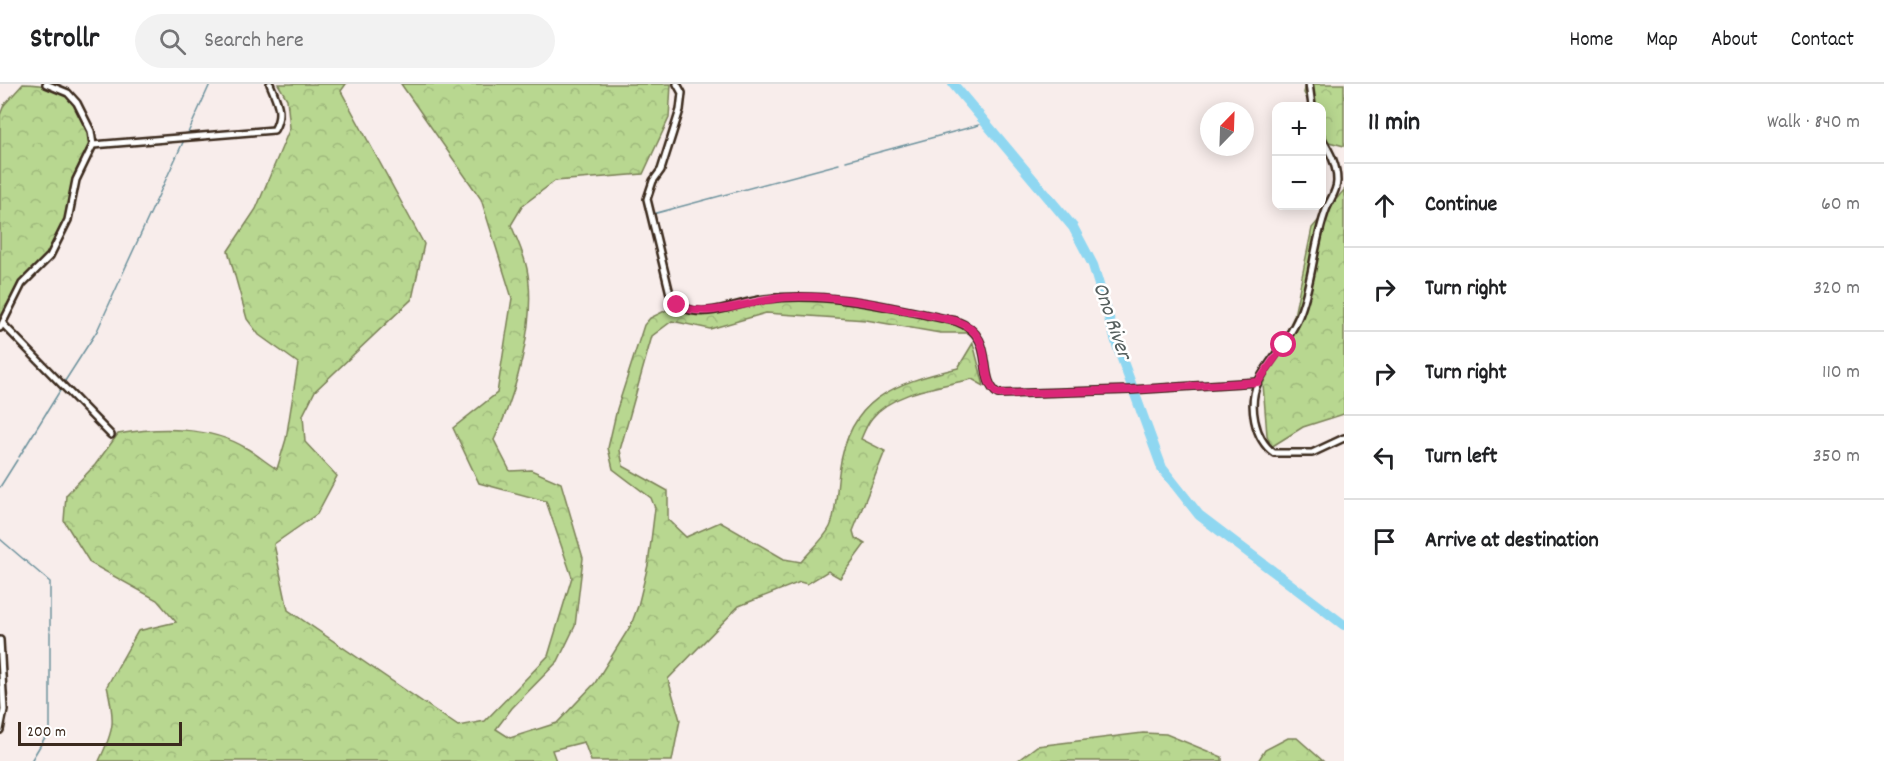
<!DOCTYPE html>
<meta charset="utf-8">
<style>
body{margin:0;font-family:Dekko,sans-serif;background:#f2f2f2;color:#202124}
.controls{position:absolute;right:18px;top:18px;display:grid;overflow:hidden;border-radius:12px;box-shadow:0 3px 15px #0003}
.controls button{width:54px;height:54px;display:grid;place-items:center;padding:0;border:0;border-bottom:2px solid #e0e0e0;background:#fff;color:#202124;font:30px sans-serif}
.compass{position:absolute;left:1200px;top:18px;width:54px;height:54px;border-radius:50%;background:#fff;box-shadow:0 3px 15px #0003;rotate:23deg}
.scale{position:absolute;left:18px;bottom:15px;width:164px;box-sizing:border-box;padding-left:6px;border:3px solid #3b2a1e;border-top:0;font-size:16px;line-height:21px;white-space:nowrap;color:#3b2a1e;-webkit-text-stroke:4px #fff;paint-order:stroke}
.stop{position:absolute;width:18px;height:18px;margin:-14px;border:4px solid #db2777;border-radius:50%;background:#fff}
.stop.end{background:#db2777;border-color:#fff;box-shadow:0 2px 6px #0008}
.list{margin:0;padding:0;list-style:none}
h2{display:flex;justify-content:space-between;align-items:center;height:78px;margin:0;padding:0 24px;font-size:26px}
h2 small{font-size:20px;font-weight:400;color:#757577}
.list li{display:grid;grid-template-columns:39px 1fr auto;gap:18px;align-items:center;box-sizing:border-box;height:84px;padding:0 24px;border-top:2px solid #e0e0e0}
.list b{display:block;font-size:22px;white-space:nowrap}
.list em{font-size:20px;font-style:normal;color:#757577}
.icon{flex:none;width:33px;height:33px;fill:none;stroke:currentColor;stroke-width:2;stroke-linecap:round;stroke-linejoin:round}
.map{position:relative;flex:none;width:1344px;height:677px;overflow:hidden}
header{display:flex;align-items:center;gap:36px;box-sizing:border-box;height:84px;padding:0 30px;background:#fff;border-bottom:2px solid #e0e0e0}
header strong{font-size:28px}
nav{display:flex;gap:33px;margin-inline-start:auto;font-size:21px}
.search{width:420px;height:54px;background:#f2f2f2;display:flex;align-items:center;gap:15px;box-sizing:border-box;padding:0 21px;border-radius:33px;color:#757577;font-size:22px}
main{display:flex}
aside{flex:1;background:#fff}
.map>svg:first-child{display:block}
.forest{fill:url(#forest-crowns);stroke:#7a8057;stroke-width:1.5}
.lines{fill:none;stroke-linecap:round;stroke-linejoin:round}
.stream{stroke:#6d929d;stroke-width:1.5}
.river{stroke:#8fd7f1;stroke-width:10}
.minor-casing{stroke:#3b2a1e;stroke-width:10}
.minor{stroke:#fff;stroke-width:5}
.route{stroke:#db2777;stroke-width:8}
.labels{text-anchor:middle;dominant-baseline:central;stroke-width:5;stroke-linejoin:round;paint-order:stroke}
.water-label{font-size:22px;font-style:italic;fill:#545e5d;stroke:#fff}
</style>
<header>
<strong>Strollr</strong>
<div class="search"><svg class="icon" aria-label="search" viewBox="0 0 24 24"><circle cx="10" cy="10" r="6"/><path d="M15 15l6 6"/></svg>Search here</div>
<nav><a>Home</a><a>Map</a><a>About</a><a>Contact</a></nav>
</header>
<main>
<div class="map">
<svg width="1344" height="677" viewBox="0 0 1344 677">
<defs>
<pattern id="forest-crowns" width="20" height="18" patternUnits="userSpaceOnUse" patternTransform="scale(1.5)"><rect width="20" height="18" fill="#b8d790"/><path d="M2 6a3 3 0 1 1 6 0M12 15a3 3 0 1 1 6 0" fill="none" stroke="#9fb97c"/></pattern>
</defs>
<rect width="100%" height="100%" fill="#f8edeb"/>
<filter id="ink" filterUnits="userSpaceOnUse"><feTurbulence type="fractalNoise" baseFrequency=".0167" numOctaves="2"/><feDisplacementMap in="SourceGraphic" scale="12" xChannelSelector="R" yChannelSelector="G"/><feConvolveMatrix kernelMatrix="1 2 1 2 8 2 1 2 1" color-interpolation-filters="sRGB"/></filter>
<g filter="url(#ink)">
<g class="forest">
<path d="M23,0C71,0 81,18 93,61L76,96L68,136L50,172L22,200L0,244V31L4,21Z"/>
<path d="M278,0H346L341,7L424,160L412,215L315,307L303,331L305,358L337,392L317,430L274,460L288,526L458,642L485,637L548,572L572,493L546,417L479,399L453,344L497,309L512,214L481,115L401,0H671L669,34L643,90L555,97L523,121L511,141C517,155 524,170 527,185C537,236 516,311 494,356L510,387L531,386L561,399L583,474L575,542L558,577L512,624L496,645L510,654L557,639L595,599L631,541L638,522L648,481L655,424L651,414L613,385L608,364L617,325L644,241L650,234L677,221L694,227L764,215H830L956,237L975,249H940L866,236L766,229L710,245L672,237L652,252L620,366L623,382L668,407V436L686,453L720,438L784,475L801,478C810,467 824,455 830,443C836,431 837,402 839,389C849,314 892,300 958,284L973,259L984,302L972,295C940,303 894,307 872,334C867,340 864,348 861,355L885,367L853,447L855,454L865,460L840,494L828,487L807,500L800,498L739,522L668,595L680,636L672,677H591L584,658L552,666L556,677H99C115,644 115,637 107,602L138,547L176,538L157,516L90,479L64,437L66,411L95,381L118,350C159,343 210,342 246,364C257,370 266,379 277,385L286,355L298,279L259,251L247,235L228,167L256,125L290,44L287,15Z"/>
<polygon points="1306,0 1344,0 1344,62 1329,58 1322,44 1322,22 1311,22 1304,9"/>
<polygon points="1344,106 1344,330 1303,343 1271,363 1267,351 1263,300 1294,232 1312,144"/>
<polygon points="1143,649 1166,650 1222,673 1222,677 1017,677 1037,662"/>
<polygon points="1288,654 1297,654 1323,677 1258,677 1265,666"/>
</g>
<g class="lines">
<g class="stream">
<polyline points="954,1 957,1"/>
<polyline points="985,40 987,39"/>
<polyline points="187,51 210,0"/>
<polyline points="846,77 979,41"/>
<polyline points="653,130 839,80"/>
<polyline points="122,191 184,56"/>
<polyline points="65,297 97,247 121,194"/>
<polyline points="19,373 61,305"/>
<polyline points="0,403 17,376"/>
<polyline points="0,455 50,498 50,546"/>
<polyline points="31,677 50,645 50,548"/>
</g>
<polyline class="river" points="953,0 1073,143 1093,181 1118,264 1162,384 1199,431 1344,541"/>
<g class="minor-casing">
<g id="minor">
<path d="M677,0L682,9L680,26L661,86L653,97L647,115L671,214C694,242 736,218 765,215C830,207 893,224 956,237C999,253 975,293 998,310L1130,306L1258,298"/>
<polyline points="1309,0 1312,22"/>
<path d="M1322,55C1330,68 1337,81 1337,97C1337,108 1329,117 1326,126C1313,161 1313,198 1299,232C1289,257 1269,276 1258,298C1248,320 1254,355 1274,369H1312L1344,354"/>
<path d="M93,61L274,46C284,29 277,17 270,0"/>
<polyline points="3,240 111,351"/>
<polyline points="0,244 22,200 50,172 68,136 76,96 93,61 91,47 77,19 68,9 46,0"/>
<polyline points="0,556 4,626 0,646"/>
</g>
</g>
<use href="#minor" class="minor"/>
</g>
</g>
<g class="lines" filter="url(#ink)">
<path class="route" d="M677,221C708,237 757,213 793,213C848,211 902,226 956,237C999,252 975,293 998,310L1130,306L1258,298L1284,261"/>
</g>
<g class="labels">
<g class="water-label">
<text transform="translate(1111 237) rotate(71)">Ono River</text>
</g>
</g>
</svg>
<div class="controls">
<button>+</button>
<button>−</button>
</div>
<svg class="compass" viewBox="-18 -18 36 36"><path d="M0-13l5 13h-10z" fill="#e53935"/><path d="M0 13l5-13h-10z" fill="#757577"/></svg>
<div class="scale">200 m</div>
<div class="stop" style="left:1284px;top:261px"></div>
<div class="stop end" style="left:677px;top:221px"></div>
</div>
<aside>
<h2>11 min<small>Walk · 840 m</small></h2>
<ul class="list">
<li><svg class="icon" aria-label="ahead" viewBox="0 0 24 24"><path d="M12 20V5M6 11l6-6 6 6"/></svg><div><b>Continue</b></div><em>60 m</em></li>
<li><svg class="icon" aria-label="right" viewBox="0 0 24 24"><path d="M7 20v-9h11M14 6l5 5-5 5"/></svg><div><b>Turn right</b></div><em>320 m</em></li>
<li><svg class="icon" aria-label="right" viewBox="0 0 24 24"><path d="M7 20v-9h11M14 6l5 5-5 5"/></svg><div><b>Turn right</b></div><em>110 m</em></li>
<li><svg class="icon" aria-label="left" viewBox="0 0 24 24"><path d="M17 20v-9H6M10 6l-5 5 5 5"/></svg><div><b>Turn left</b></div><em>350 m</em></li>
<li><svg class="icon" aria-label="arrive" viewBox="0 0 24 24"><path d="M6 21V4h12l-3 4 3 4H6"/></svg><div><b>Arrive at destination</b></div></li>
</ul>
</aside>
</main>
